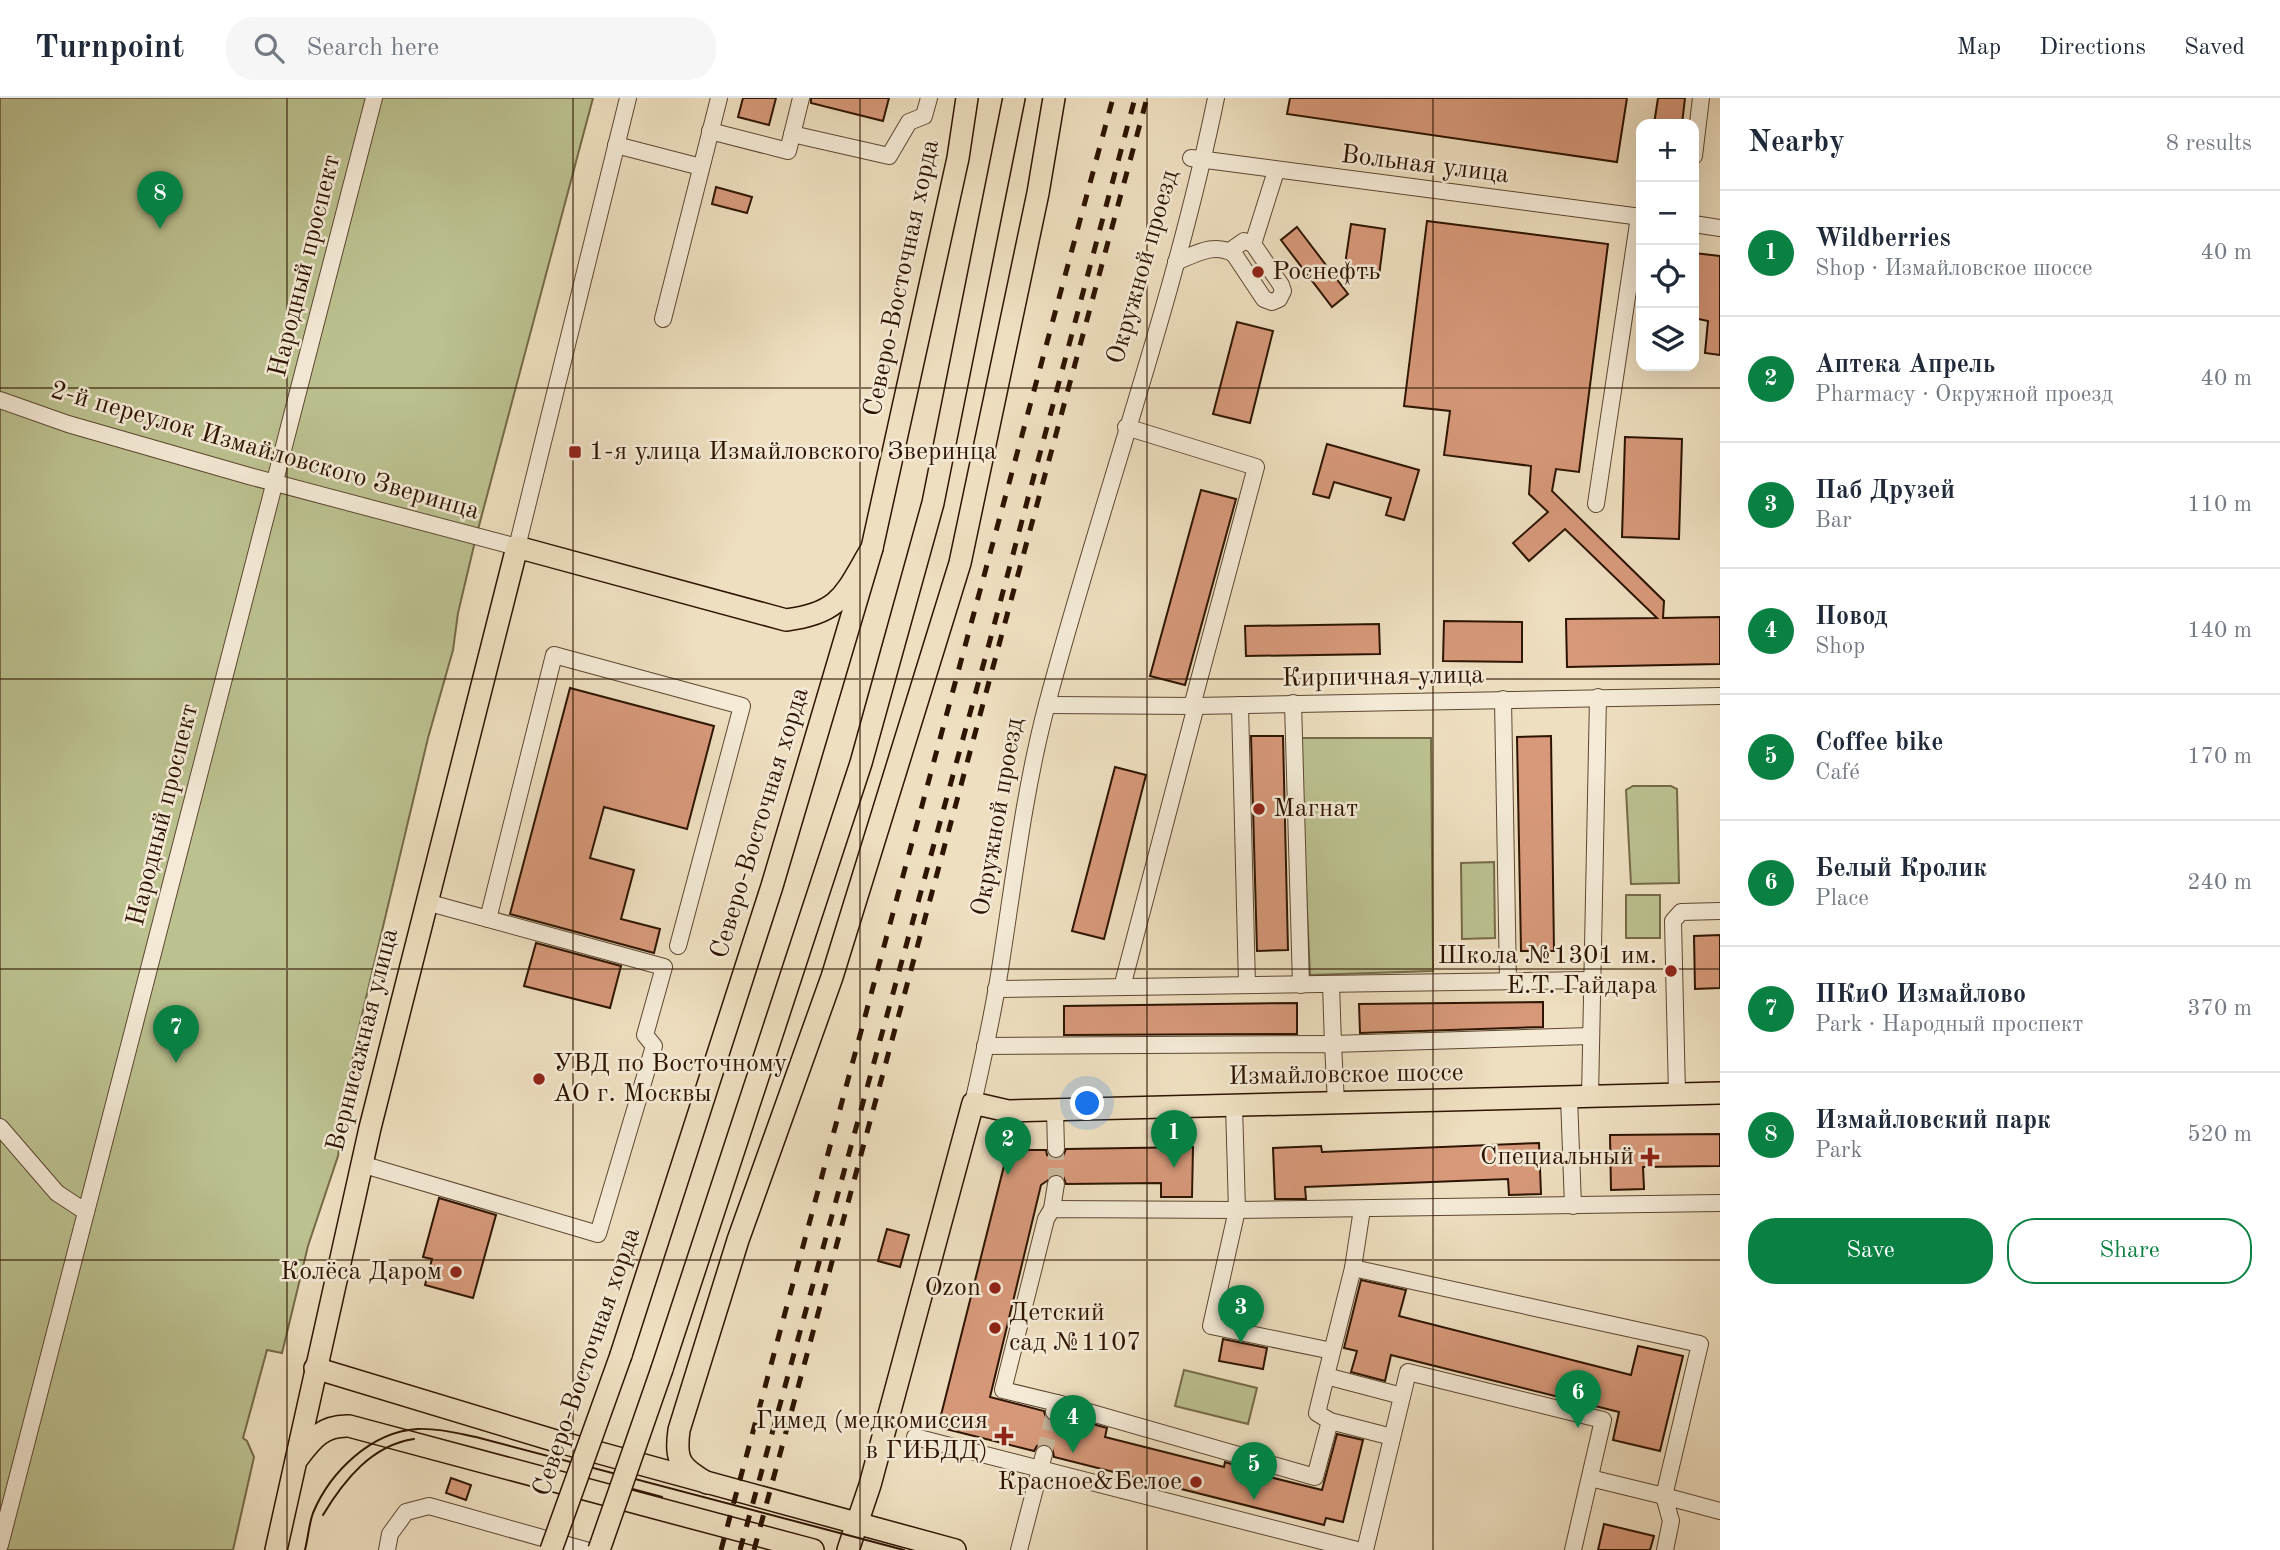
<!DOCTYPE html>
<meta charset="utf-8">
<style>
body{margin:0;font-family:"Old Standard TT",serif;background:#f6f6f7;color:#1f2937}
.controls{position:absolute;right:21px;top:21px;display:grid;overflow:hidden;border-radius:14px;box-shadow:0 7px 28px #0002}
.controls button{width:63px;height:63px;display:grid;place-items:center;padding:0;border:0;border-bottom:2px solid #e0e1e3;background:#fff;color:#1f2937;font:35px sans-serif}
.you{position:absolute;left:1088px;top:1006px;width:24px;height:24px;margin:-18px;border:5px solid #fff;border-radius:50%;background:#1a73e8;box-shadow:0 0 0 10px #1a73e833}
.badge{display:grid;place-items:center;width:46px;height:46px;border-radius:50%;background:#0b8043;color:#fff;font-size:23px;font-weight:700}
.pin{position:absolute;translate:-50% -58px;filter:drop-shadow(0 2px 4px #0008)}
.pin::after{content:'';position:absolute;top:37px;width:24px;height:21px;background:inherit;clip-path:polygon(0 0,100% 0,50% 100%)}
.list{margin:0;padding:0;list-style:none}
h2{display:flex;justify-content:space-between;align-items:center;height:91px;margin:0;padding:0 28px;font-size:30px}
h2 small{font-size:23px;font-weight:400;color:#747a83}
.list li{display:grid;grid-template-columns:46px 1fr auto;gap:21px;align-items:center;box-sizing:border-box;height:126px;padding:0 28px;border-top:2px solid #e0e1e3}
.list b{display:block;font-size:26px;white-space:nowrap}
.list p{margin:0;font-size:23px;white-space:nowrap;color:#747a83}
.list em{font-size:23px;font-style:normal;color:#747a83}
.actions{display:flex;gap:14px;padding:21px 28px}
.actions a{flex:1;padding:16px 0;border:2px solid #0b8043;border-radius:28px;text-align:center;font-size:24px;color:#0b8043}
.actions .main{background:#0b8043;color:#fff}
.icon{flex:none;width:38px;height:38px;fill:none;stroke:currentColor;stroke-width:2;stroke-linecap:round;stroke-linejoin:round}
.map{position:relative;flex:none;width:1720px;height:1452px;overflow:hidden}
header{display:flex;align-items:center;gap:42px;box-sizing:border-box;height:98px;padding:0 35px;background:#fff;border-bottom:2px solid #e0e1e3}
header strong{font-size:33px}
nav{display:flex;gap:38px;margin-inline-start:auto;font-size:24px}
.search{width:490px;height:63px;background:#f6f6f7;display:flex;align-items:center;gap:18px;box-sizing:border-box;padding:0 24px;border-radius:28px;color:#747a83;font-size:26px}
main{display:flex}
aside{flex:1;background:#fff}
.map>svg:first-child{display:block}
.green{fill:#bcc190;stroke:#756a48;stroke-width:2}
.building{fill:#d7997a;stroke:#2e1400;stroke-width:2}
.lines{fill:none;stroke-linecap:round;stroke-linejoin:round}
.minor-tunnel{stroke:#c8b69a;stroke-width:16;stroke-dasharray:16 8;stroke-linecap:butt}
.minor-casing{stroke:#5e4730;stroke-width:18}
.major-casing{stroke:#2e1400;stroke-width:24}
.minor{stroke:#f4ead6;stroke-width:16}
.major{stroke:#eedfc0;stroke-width:21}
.tram{stroke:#2e1400;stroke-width:2}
.rail{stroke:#2e1400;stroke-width:5;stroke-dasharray:12 12;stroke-linecap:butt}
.major-bridge-casing{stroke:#2e1400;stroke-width:24;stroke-linecap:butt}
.major-bridge{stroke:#eedfc0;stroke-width:21}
.grid{fill:none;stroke:#2e1400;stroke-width:2;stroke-opacity:0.55}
.poi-dot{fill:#8f2418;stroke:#f4ead6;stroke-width:2.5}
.labels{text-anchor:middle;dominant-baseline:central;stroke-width:5;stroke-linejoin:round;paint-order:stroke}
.street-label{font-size:26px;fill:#2e1400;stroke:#f4ead6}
.poi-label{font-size:26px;fill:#2e1400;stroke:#f4ead6;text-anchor:end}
</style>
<header>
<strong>Turnpoint</strong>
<div class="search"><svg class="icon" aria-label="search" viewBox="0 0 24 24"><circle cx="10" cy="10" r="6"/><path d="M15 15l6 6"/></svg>Search here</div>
<nav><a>Map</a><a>Directions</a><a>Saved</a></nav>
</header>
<main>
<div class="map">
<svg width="1720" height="1452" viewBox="0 0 1720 1452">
<rect width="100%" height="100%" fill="#eedfc0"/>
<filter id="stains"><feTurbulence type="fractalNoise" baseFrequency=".00286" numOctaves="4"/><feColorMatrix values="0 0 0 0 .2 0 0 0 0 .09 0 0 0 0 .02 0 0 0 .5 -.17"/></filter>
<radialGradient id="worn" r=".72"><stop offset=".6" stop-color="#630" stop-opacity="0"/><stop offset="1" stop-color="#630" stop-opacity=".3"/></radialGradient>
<g class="green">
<polygon points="0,0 593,0 476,439 458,515 453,552 428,640 355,946 338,1058 308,1148 282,1255 267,1252 243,1340 247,1343 254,1359 233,1452 0,1452"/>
<polygon points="1299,640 1431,640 1433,873 1310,877"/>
<polygon points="1633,688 1671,688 1677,691 1679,785 1631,786 1626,692"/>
<polygon points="1494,764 1495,840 1462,841 1461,765"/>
<rect x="1626" y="797" width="34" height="43"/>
<polygon points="1184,1272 1257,1290 1248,1326 1175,1308"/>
</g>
<g class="building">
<polygon points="743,0 776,0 769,27 738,19"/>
<polygon points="811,0 889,0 883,23 811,5"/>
<polygon points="1290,0 1627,0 1617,64 1287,16"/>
<polygon points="1658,0 1685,0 1682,26 1654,26"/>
<polygon points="716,89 752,99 747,115 712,106"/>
<polygon points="1427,123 1608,146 1579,374 1556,371 1552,393 1664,503 1663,520 1720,519 1720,566 1567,569 1566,521 1657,520 1565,431 1529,463 1513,445 1548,414 1529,396 1531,368 1444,357 1450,313 1404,308"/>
<polygon points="1351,126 1385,131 1379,178 1344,173"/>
<polygon points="1297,129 1348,196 1332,209 1281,142"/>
<polygon points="1694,155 1720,158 1720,257 1705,255 1708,223 1694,220 1698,197 1694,196"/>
<polygon points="1237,224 1273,233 1250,325 1213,316"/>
<polygon points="1625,339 1682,341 1679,441 1622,439"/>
<polygon points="1327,346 1419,372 1404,422 1386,417 1391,400 1334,384 1329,400 1313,396"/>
<polygon points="1201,392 1236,401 1185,587 1150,578"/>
<polygon points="1444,523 1522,524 1522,564 1443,563"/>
<polygon points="1379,526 1380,556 1246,558 1245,528"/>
<polygon points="570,590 714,628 687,731 604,709 590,760 634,772 621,821 660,831 654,855 510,816"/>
<polygon points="1251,638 1283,638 1288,852 1257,853"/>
<polygon points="1551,638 1554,853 1521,853 1517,639"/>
<polygon points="1115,669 1146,677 1104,841 1072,833"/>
<polygon points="1720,837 1720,890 1695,891 1694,838"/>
<polygon points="536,845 621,868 610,910 524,888"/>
<polygon points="1543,904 1543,929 1360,935 1359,906"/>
<polygon points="1297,905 1297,936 1064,937 1064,908"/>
<polygon points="1720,1036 1720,1068 1643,1069 1644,1091 1611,1092 1610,1037"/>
<polygon points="1539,1045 1541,1096 1509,1097 1508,1081 1305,1089 1306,1101 1275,1101 1273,1050 1321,1048 1322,1054"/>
<polygon points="1193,1049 1192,1099 1161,1099 1161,1085 1066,1086 1063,1078 1057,1076 1041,1087 990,1299 1044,1313 1046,1320 1051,1324 1064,1318 1107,1330 1105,1339 1224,1369 1225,1364 1238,1368 1237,1371 1322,1392 1337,1336 1363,1342 1343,1424 1326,1420 1324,1427 1054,1359 1052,1349 1046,1346 1037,1348 1034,1353 938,1329 1008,1052 1046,1052 1047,1057 1056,1061 1062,1060 1066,1051"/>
<polygon points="439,1100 496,1117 473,1200 425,1187 432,1161 423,1159"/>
<polygon points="887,1131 909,1137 900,1169 878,1163"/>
<polygon points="1361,1182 1406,1192 1399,1218 1631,1277 1638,1248 1683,1258 1660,1353 1613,1342 1619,1314 1391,1257 1385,1283 1351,1274 1357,1253 1344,1250"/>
<polygon points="1223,1241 1267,1250 1263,1271 1219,1263"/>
<polygon points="451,1380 471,1387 466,1402 446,1395"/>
<polygon points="1604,1426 1654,1438 1650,1452 1598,1452"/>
</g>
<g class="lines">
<g class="minor-tunnel">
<polyline points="1056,1086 1056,1051"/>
<polyline points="1044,1356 1054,1314"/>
</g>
<g class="minor-casing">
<g id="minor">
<polyline points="710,33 788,53 801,0"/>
<polyline points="792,36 889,58 909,24 924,18 929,0"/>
<polyline points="616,47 701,69"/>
<polyline points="1694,58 1701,0"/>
<polyline points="1191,60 1641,119"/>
<polyline points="1694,126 1720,130"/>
<polyline points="1253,146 1244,143 1234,150 1234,156 1264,201 1272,204 1279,201 1283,193 1281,187 1253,146 1276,73"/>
<path d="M1176,164C1196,156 1214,144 1234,156"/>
<polyline points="663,221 719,0"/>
<polyline points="0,302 68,326 249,378 517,449 628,0"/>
<polyline points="1126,329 1256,369 1192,608"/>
<polyline points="1596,406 1639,119"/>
<polyline points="1503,601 1508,883"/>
<polyline points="1293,605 1301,887"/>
<polyline points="1047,607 1196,608 1720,598"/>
<polyline points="1240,607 1247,887"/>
<polyline points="488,821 554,557 742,608 678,848"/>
<polyline points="1331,886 1333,946 1590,938"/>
<polyline points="1122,889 1196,608"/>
<polyline points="996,891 1592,882"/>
<polyline points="985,948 1333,946 1336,1005"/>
<polyline points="1677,996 1673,823 1681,814 1720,813"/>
<polyline points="1569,999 1573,1108"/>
<polyline points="1590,999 1598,599"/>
<path d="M973,1005C983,961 993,916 1000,871C1014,782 1024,693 1047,606C1101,403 1174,205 1216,0"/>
<polyline points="1234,1007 1237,1112 1211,1228 1332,1253"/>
<polyline points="1055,1012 1056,1051"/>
<polyline points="0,1029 57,1095 86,1114"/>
<polyline points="361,1066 598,1136 654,948 645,937 664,869 426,804"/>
<polyline points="1052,1111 1056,1086"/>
<polyline points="1362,1111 1353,1170 1700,1246 1664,1398 1590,1380"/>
<polyline points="1353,1170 1326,1278 1402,1298"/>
<polyline points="1326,1278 1317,1315 1330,1323"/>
<polyline points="1057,1305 1315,1379 1330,1323 1392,1339"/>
<polyline points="1054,1314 1057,1305 1003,1292 1046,1121 1052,1111 1237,1112 1720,1105"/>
<polyline points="915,1339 1357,1452"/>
<polyline points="1664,1398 1720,1413"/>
<polyline points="1664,1398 1671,1423 1665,1452"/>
<polyline points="0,1447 374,0"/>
<polyline points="387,1452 390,1436 406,1414 429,1408 585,1452"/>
<polyline points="1019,1452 1044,1356"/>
<polyline points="1365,1452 1408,1274 1603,1322 1573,1452"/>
</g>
</g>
<g class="major-casing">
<g id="major">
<polyline points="621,1257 772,788 872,450 958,60 967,0"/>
<polyline points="315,1270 556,1343 955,1452"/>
<polyline points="662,1271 861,665 933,405 1014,0"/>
<path d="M298,1360C312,1341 323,1327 349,1328L813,1452"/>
<path d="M707,1385C680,1369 675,1363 679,1332L738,1142L832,879L960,465L1038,95L1054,0"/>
<path d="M276,1452L370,1030L517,449L786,522C842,515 845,495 872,450"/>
<polyline points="848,1452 870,1387 973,1005 1008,1013 1720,995"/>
</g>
</g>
<use href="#minor" class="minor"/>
<use href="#major" class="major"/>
<g class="tram">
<polyline points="614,1386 662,1399"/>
<path d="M323,1417C344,1382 372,1347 414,1341"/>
<path d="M305,1452C308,1440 309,1426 313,1415C330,1374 371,1334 417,1331C437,1330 456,1335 476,1339L904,1452"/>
</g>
<g class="rail">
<polyline points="721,1452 1113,0"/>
<polyline points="740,1452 989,546 1135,0"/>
<polyline points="754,1452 1147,0"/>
</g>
<g class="major-bridge-casing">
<g id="major-bridge">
<polyline points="551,1452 621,1257"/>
<polyline points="599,1452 662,1271"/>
</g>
</g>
<use href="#major-bridge" class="major-bridge"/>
</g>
<path class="grid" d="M287,0V1452M573,0V1452M860,0V1452M1147,0V1452M1433,0V1452M0,290H1720M0,581H1720M0,871H1720M0,1162H1720"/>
<g class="poi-dot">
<circle cx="1258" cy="174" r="7"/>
<rect x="568" y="347" width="14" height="14" rx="3.5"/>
<circle cx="1259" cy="711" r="7"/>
<circle cx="1671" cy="873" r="7"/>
<circle cx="539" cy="981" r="7"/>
<path d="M1646.5 1048.5h7v7h7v7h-7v7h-7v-7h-7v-7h7z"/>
<circle cx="456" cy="1174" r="7"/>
<circle cx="995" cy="1190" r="7"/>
<circle cx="995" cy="1230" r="7"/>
<path d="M1000.5 1327.5h7v7h7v7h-7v7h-7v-7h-7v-7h7z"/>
<circle cx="1196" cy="1384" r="7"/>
</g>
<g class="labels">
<g class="street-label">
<text transform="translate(1425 67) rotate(7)">Вольная улица</text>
<text transform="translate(305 168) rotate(-76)">Народный проспект</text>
<text transform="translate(1143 169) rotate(-74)">Окружной проезд</text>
<text transform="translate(902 180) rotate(-78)">Северо-Восточная хорда</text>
<text transform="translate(265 353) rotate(16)">2-й переулок Измайловского Зверинца</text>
<text transform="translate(1383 579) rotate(-1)">Кирпичная улица</text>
<text transform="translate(163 717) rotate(-76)">Народный проспект</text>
<text transform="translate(998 719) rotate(-80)">Окружной проезд</text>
<text transform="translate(760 725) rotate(-73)">Северо-Восточная хорда</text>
<text transform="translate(363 942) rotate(-76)">Вернисажная улица</text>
<text transform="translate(1346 977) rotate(-1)">Измайловское шоссе</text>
<text transform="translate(587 1264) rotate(-71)">Северо-Восточная хорда</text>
</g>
<g class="poi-label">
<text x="1272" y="174" text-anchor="start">Роснефть</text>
<text x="589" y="354" text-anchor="start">1-я улица Измайловского Зверинца</text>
<text x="1273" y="711" text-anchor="start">Магнат</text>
<text x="1657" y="858">Школа №1301 им.<tspan x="1657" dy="30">Е.Т. Гайдара</tspan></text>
<text x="553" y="966" text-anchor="start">УВД по Восточному<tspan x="553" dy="30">АО г. Москвы</tspan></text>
<text x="1634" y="1059">Специальный</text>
<text x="442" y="1174">Колёса Даром</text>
<text x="981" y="1190">Ozon</text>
<text x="1009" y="1215" text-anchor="start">Детский<tspan x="1009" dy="30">сад №1107</tspan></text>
<text x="988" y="1323">Гимед (медкомиссия<tspan x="988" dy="30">в ГИБДД)</tspan></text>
<text x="1182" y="1384">Красное&amp;Белое</text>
</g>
</g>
<rect width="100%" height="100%" filter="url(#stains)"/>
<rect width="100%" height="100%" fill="url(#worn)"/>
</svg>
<div class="controls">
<button>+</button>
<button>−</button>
<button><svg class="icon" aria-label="locate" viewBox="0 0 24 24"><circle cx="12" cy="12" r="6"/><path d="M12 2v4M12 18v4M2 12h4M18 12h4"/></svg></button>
<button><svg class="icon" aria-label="layers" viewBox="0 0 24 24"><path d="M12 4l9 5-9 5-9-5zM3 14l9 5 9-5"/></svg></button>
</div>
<div class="you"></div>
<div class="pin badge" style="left:1174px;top:1070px">1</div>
<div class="pin badge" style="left:1008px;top:1077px">2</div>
<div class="pin badge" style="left:1241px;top:1245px">3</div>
<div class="pin badge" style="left:1073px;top:1355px">4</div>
<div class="pin badge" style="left:1254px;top:1402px">5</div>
<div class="pin badge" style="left:1578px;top:1330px">6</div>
<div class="pin badge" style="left:176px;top:965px">7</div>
<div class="pin badge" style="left:160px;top:131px">8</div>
</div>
<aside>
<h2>Nearby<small>8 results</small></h2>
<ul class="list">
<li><span class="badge">1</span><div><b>Wildberries</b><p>Shop · Измайловское шоссе</p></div><em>40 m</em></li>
<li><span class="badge">2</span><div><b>Аптека Апрель</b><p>Pharmacy · Окружной проезд</p></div><em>40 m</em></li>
<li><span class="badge">3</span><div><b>Паб Друзей</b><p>Bar</p></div><em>110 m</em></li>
<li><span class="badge">4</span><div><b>Повод</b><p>Shop</p></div><em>140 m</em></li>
<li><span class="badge">5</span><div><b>Coffee bike</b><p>Café</p></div><em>170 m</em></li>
<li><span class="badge">6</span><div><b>Белый Кролик</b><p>Place</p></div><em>240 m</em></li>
<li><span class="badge">7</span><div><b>ПКиО Измайлово</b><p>Park · Народный проспект</p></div><em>370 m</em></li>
<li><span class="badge">8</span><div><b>Измайловский парк</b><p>Park</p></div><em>520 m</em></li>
</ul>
<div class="actions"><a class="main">Save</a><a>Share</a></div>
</aside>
</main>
